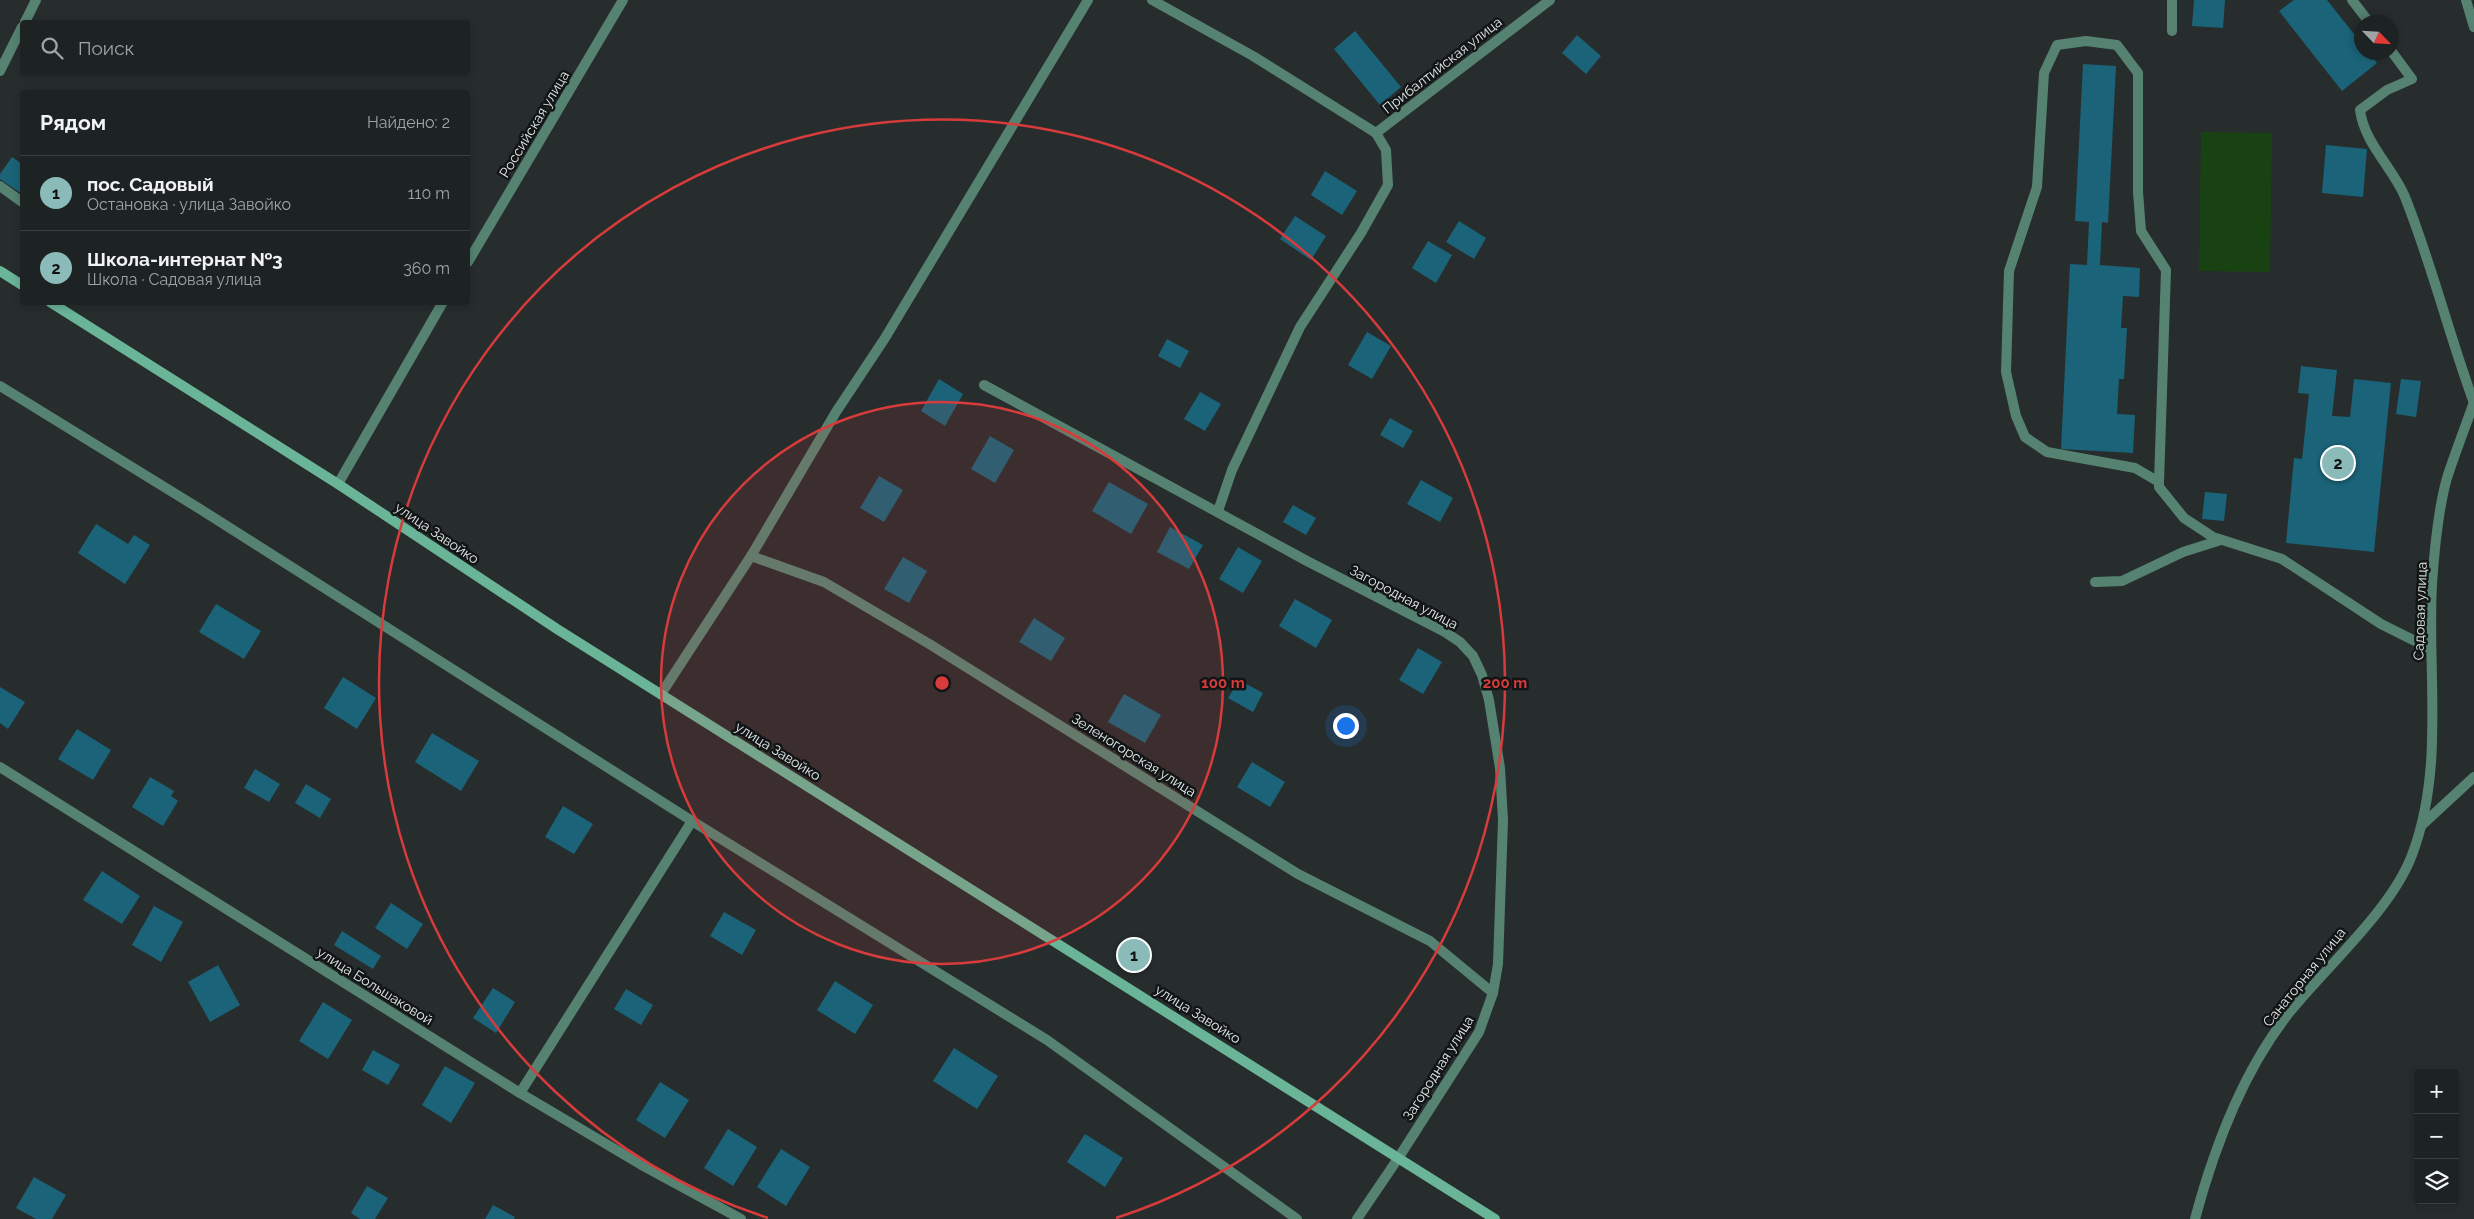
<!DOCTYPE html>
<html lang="ru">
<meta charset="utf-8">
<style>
body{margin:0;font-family:Raleway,sans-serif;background:#2a2f2f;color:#f1f3f6}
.controls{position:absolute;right:15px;bottom:15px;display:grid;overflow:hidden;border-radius:5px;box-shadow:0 2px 8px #0003}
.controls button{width:45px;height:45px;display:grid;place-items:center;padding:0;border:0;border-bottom:1px solid #3b3f40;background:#1d2222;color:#f1f3f6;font:25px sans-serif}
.compass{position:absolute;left:2354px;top:15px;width:45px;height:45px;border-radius:50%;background:#1d2222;box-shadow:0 2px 8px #0003;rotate:115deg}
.you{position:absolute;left:1345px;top:725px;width:18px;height:18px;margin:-12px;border:4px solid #fff;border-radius:50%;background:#1a73e8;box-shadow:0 0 0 8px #1a73e833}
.badge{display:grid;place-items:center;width:32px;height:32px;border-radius:50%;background:#8bbbb9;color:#111;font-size:16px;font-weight:700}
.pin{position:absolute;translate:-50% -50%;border:2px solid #fff;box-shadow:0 1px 5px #0006}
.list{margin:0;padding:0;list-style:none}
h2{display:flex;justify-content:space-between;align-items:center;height:65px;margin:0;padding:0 20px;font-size:21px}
h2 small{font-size:16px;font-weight:400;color:#a0a4a5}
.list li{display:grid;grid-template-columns:32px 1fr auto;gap:15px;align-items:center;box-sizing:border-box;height:75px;padding:0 20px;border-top:1px solid #3b3f40}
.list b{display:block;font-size:19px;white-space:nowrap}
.list p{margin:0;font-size:16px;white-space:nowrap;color:#a0a4a5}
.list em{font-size:16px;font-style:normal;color:#a0a4a5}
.icon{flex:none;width:28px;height:28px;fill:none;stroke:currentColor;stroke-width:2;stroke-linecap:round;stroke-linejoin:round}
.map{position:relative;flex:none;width:2474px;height:1219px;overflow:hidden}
.search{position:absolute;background:#1d2222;box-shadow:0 2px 8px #0003;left:20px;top:20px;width:450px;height:55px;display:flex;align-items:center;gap:12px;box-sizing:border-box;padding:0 18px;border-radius:5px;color:#a0a4a5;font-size:19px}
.panel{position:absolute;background:#1d2222;box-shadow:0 2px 8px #0003;left:20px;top:90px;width:450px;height:215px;border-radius:5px}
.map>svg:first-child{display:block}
.green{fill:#194213}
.building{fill:#1b6378}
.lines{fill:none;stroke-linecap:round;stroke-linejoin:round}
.service{stroke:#568371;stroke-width:10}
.minor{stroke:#568371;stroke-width:10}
.tertiary{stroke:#568371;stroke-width:10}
.secondary{stroke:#6ab498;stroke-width:10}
.ring{fill:none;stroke:#d73b3b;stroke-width:2.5}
.labels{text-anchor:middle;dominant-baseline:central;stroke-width:5;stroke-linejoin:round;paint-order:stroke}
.street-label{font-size:14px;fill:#e4e8e8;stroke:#121515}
.centre{fill:#d73b3b;stroke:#121515;stroke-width:2.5}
.ring-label{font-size:15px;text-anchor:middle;font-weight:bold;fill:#d73b3b;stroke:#121515;stroke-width:5;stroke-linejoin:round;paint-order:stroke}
</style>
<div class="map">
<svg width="2474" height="1219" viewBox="0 0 2474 1219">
<rect width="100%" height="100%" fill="#272d2d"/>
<polygon class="green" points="2201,132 2272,133 2270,272 2199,271"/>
<g class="building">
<polygon points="2194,0 2225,0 2223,28 2192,26"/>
<polygon points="2294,0 2327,0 2362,44 2362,52 2368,52 2377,63 2342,91 2279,11"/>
<polygon points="1355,31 1401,87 1380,105 1334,49"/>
<polygon points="1577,35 1601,56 1586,74 1562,53"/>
<polygon points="2083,64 2116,66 2108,223 2102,222 2100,265 2140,268 2139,297 2123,296 2121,328 2127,328 2124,379 2119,379 2117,414 2135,415 2133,453 2061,449 2070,264 2087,265 2089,222 2075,221"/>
<polygon points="2326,145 2367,149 2363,197 2322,193"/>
<polygon points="12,157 22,164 22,194 0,179 0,174"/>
<polygon points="1325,171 1357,191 1342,215 1311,195"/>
<polygon points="1295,216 1326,236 1311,260 1280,239"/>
<polygon points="1459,221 1486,238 1474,259 1446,242"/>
<polygon points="1428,241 1452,255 1436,283 1412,268"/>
<polygon points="1367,332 1391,346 1372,379 1348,365"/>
<polygon points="1167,339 1189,351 1180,368 1158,356"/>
<polygon points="2301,366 2337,370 2332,416 2350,417 2354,379 2391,383 2374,552 2286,543 2294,458 2302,459 2309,394 2298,393"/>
<polygon points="939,379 963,394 945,426 921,411"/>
<polygon points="2401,379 2421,381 2416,417 2396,414"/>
<polygon points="1200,392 1221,404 1205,431 1184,419"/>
<polygon points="1390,418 1413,431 1403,448 1380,435"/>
<polygon points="990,436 1014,450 995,483 971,469"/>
<polygon points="879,476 903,490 884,522 860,508"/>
<polygon points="1421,480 1453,498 1440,522 1407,504"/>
<polygon points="1109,482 1148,504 1131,534 1092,511"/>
<polygon points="2205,492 2227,494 2224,521 2202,519"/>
<polygon points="1293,505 1316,518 1306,535 1283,522"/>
<polygon points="96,524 128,544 134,535 150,545 125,584 78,553"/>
<polygon points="1170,527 1203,545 1189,569 1157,552"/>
<polygon points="1238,547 1262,561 1243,593 1219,579"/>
<polygon points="903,557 927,571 909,603 884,589"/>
<polygon points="1295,599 1332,620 1316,648 1279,626"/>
<polygon points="216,604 261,631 244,659 199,632"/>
<polygon points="1034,618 1065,638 1051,661 1019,642"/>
<polygon points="1418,648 1442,662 1423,694 1399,680"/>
<polygon points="343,677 376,698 357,729 324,708"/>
<polygon points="1239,680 1263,693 1253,712 1228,698"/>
<polygon points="0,687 25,702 8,729 0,723"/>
<polygon points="1124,694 1161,715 1145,743 1108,722"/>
<polygon points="77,729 111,750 93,780 58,759"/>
<polygon points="432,733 479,761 461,791 415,762"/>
<polygon points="1252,762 1285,782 1270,807 1237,787"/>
<polygon points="255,769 280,784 269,802 244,788"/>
<polygon points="150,777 174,791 171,796 178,801 163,826 132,807"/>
<polygon points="306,784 331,799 320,818 295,803"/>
<polygon points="563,806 593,824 574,854 545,837"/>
<polygon points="102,871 140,896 122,924 83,900"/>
<polygon points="391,903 423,924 407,949 375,928"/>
<polygon points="154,906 183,922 161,962 132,945"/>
<polygon points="724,912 756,930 742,955 710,936"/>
<polygon points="342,931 381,956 373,969 334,945"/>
<polygon points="218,965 240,1005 210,1022 188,982"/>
<polygon points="835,981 873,1005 855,1034 817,1010"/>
<polygon points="493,988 515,1002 496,1033 473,1018"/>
<polygon points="626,989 653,1005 641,1025 614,1009"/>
<polygon points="323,1002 352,1020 328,1059 299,1041"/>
<polygon points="954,1048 998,1076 977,1109 933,1081"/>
<polygon points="373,1050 400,1065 388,1085 362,1070"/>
<polygon points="445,1066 475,1083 451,1123 422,1105"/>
<polygon points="660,1082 689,1100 665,1138 636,1120"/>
<polygon points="728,1129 757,1147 733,1186 704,1168"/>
<polygon points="1085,1134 1123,1158 1105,1187 1067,1162"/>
<polygon points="781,1149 810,1167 786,1206 757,1187"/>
<polygon points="34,1177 66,1195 52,1219 36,1219 16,1208"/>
<polygon points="367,1186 388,1198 375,1219 360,1219 351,1213"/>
<polygon points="493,1205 515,1217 514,1219 485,1219"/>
</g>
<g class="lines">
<g class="service">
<polyline points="2172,0 2172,31"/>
<polyline points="2352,0 2369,22"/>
<polyline points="25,22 36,0"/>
<path d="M2392,52L2412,79L2387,90L2360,110C2364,143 2393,168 2405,197C2432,265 2449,335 2474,403"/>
<polyline points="0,71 22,27"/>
<polyline points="0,186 22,202"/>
<polyline points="2159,482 2135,468 2047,452 2025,437 2016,416 2006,372 2009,271 2037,187 2044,73 2057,45 2086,41 2117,45 2138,73 2138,192 2141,231 2166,270 2159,482 2159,487 2184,518 2213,537 2282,559 2381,624 2431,649"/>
<polyline points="1218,511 1232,470 1300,327 1361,233 1388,185 1386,150 1376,133"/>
<polyline points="2095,582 2122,581 2183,552 2221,540"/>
<polyline points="661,694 751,556 836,412 885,338 1088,0"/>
<polyline points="1357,1219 1399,1157"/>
</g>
<g class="minor">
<polyline points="1152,0 1253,56 1376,133 1550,0"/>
<polyline points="468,262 623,0"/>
<polyline points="984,385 1307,561 1445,632 1460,642 1473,656 1482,675 1489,700 1500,768 1503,820 1498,964 1493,993 1479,1032 1399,1157"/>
<polyline points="0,386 200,509 692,821 1047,1040 1297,1219"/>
<polyline points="338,484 443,302"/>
<polyline points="751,556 824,582 931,645 1298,874 1430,941 1493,993"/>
<polyline points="0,767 520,1093 640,1164 741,1219"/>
<polyline points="2422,825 2474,777"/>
<polyline points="520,1093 692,821"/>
</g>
<g class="tertiary">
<polyline points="2466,0 2474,27"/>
<path d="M2195,1219C2214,1148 2243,1071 2289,1013C2326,967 2392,909 2412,855C2445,768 2427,674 2432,584C2434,555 2439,506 2447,478C2455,453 2465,428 2474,402"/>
</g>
<g class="secondary">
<polyline points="0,271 22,285"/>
<polyline points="50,302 338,484 557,629 1495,1219"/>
</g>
</g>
<circle cx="942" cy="683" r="281" fill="#d73b3b" fill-opacity=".12"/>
<g class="ring">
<circle cx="942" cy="683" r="281"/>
<path d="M768 1218A563 563 0 1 1 1116 1218"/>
</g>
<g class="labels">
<g class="street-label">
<text transform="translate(1442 65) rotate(-38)">Прибалтийская улица</text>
<text transform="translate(534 124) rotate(-59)">Российская улица</text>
<text transform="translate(437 533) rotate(34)">улица Завойко</text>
<text transform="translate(1404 597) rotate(28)">Загородная улица</text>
<text transform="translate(2420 611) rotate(-88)">Садовая улица</text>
<text transform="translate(778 751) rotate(32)">улица Завойко</text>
<text transform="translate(1134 755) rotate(32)">Зеленогорская улица</text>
<text transform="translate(2304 977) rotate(-51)">Санаторная улица</text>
<text transform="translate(375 986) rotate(32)">улица Большаковой</text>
<text transform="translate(1198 1014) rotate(32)">улица Завойко</text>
<text transform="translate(1438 1068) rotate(-58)">Загородная улица</text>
</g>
</g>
<circle cx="942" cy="683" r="8" class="centre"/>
<g class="ring-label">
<text x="1223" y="688">100 m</text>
<text x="1505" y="688">200 m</text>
</g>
</svg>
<div class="controls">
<button>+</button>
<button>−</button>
<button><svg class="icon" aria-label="layers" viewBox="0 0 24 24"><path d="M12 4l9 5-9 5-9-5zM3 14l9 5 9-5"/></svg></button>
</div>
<svg class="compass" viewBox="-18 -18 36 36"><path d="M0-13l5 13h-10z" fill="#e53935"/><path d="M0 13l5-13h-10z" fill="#a0a4a5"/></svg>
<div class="you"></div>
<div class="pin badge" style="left:1134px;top:955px">1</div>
<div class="pin badge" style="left:2338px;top:463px">2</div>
<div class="search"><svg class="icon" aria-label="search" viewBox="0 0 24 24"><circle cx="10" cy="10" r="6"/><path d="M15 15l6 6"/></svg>Поиск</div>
<section class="panel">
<h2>Рядом<small>Найдено: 2</small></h2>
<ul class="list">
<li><span class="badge">1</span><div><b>пос. Садовый</b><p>Остановка · улица Завойко</p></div><em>110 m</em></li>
<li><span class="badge">2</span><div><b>Школа-интернат №3</b><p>Школа · Садовая улица</p></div><em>360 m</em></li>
</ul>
</section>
</div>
